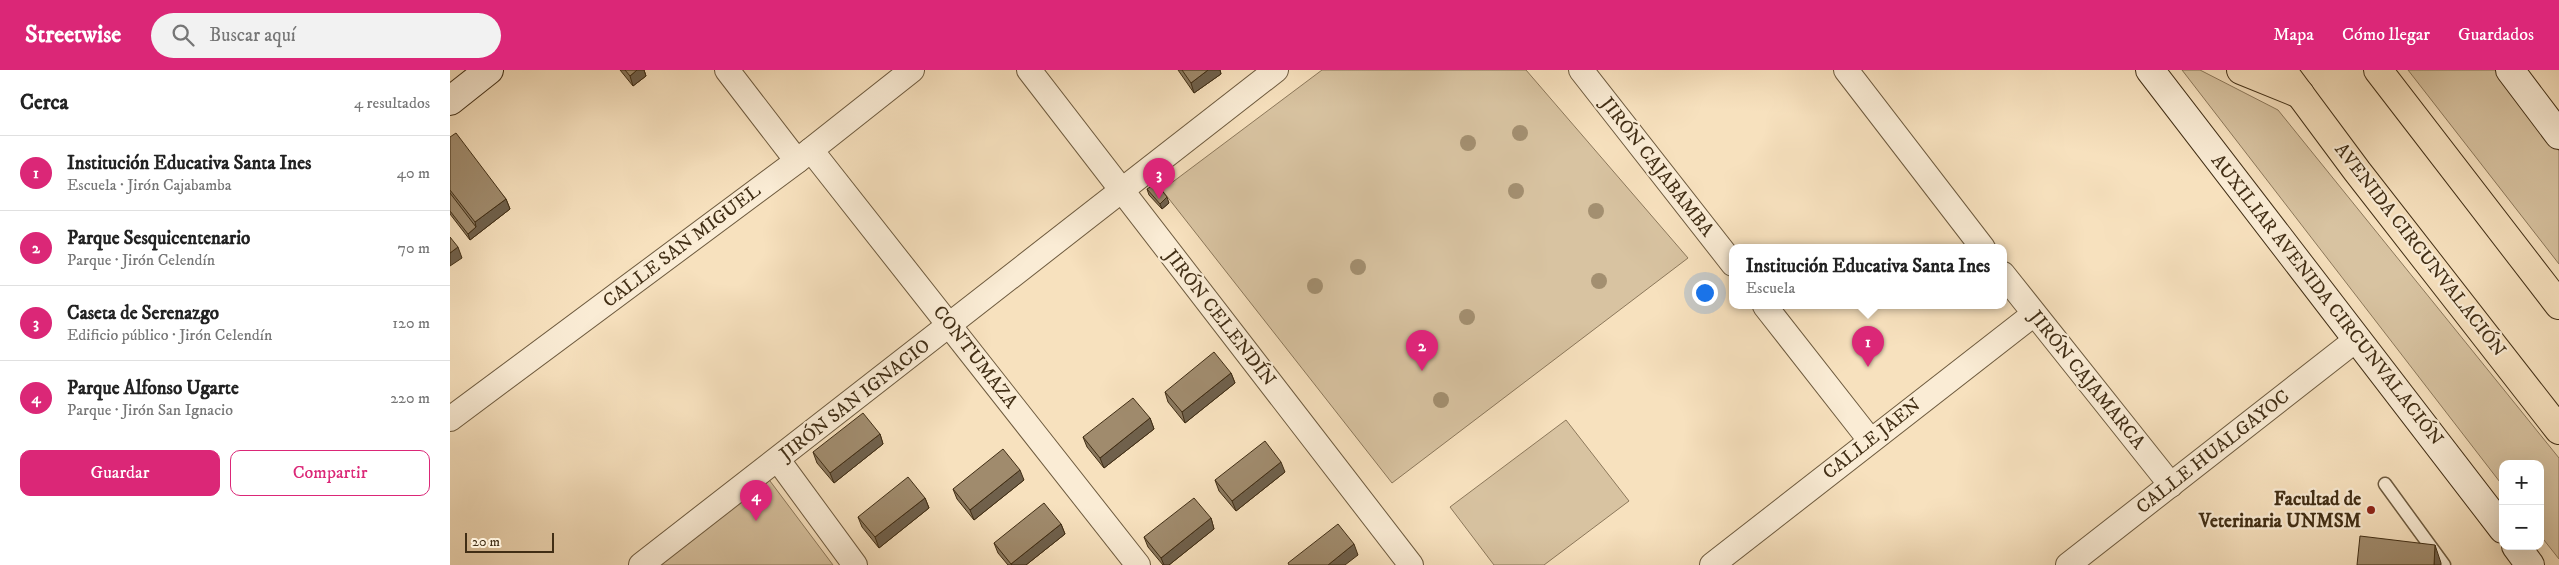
<!DOCTYPE html>
<html lang="es">
<meta charset="utf-8">
<style>
body{margin:0;font-family:"IM FELL DW Pica",serif;background:#f2f2f2;color:#222}
.controls{position:absolute;right:15px;bottom:15px;display:grid;overflow:hidden;border-radius:10px;box-shadow:0 5px 20px #0002}
.controls button{width:45px;height:45px;display:grid;place-items:center;padding:0;border:0;border-bottom:1px solid #e0e0e0;background:#fff;color:#222;font:25px sans-serif}
.scale{position:absolute;left:15px;bottom:12px;width:89px;box-sizing:border-box;padding-left:5px;border:2px solid #412e15;border-top:0;font-size:14px;line-height:18px;white-space:nowrap;color:#412e15;-webkit-text-stroke:4px #faecd5;paint-order:stroke}
.you{position:absolute;left:1254px;top:222px;width:18px;height:18px;margin:-12px;border:4px solid #fff;border-radius:50%;background:#1a73e8;box-shadow:0 0 0 8px #1a73e833}
.badge{display:grid;place-items:center;width:32px;height:32px;border-radius:50%;background:#db2777;color:#fff;font-size:16px;font-weight:700}
.pin{position:absolute;translate:-50% -41px;filter:drop-shadow(0 1px 2px #0008)}
.pin::after{content:'';position:absolute;top:26px;width:18px;height:15px;background:inherit;clip-path:polygon(0 0,100% 0,50% 100%)}
.popup{position:absolute;left:1279px;top:174px;width:278px;height:65px;box-sizing:border-box;display:grid;place-content:center;border-radius:10px;background:#fff;filter:drop-shadow(0 1px 4px #0005);font-size:16px;white-space:nowrap;color:#767676}
.popup b{font-size:19px;color:#222}
.popup::after{content:'';position:absolute;left:50%;top:100%;margin-left:-10px;border:10px solid transparent;border-top-color:#fff}
.list{margin:0;padding:0;list-style:none}
h2{display:flex;justify-content:space-between;align-items:center;height:65px;margin:0;padding:0 20px;font-size:21px}
h2 small{font-size:16px;font-weight:400;color:#767676}
.list li{display:grid;grid-template-columns:32px 1fr auto;gap:15px;align-items:center;box-sizing:border-box;height:75px;padding:0 20px;border-top:1px solid #e0e0e0}
.list b{display:block;font-size:19px;white-space:nowrap}
.list p{margin:0;font-size:16px;white-space:nowrap;color:#767676}
.list em{font-size:16px;font-style:normal;color:#767676}
.actions{display:flex;gap:10px;padding:15px 20px}
.actions a{flex:1;padding:11px 0;border:1px solid #db2777;border-radius:10px;text-align:center;font-size:18px;color:#db2777}
.actions .main{background:#db2777;color:#fff}
.icon{flex:none;width:28px;height:28px;fill:none;stroke:currentColor;stroke-width:2;stroke-linecap:round;stroke-linejoin:round}
.map{position:relative;flex:none;width:2109px;height:495px;overflow:hidden}
header{display:flex;align-items:center;gap:30px;box-sizing:border-box;height:70px;padding:0 25px;background:#db2777;color:#fff}
header strong{font-size:24px}
nav{display:flex;gap:28px;margin-inline-start:auto;font-size:18px}
.search{width:350px;height:45px;background:#f2f2f2;display:flex;align-items:center;gap:12px;box-sizing:border-box;padding:0 18px;border-radius:28px;color:#767676;font-size:19px}
main{display:flex}
aside{flex:1;background:#fff}
.map>svg:first-child{display:block}
.green{fill:#d8c3a1;stroke:#8c785b}
.lines{fill:none;stroke-linecap:round;stroke-linejoin:round}
.lane-casing{stroke:#6e5b3f;stroke-width:15}
.street-casing{stroke:#6e5b3f;stroke-width:26}
.secondary-casing{stroke:#412e15;stroke-width:30}
.primary-casing{stroke:#412e15;stroke-width:30}
.lane{stroke:#faecd5;stroke-width:12}
.street{stroke:#faecd5;stroke-width:24}
.secondary{stroke:#faecd5;stroke-width:28}
.primary{stroke:#f7e1be;stroke-width:28}
.tree{fill:#a38f70}
.wall{fill:#8a785e;stroke:#412e15}
.shaded-wall{fill:#70614c;stroke:#412e15}
.building{fill:#a08b6d;stroke:#412e15}
.poi-dot{fill:#8f2418;stroke:#faecd5;stroke-width:2}
.labels{text-anchor:middle;dominant-baseline:central;stroke-width:4.5;stroke-linejoin:round;paint-order:stroke}
.street-label{font-size:19px;fill:#412e15;stroke:#faecd5}
.poi-label{font-size:19px;font-weight:bold;fill:#412e15;stroke:#faecd5;text-anchor:end}
</style>
<header>
<strong>Streetwise</strong>
<div class="search"><svg class="icon" aria-label="search" viewBox="0 0 24 24"><circle cx="10" cy="10" r="6"/><path d="M15 15l6 6"/></svg>Buscar aquí</div>
<nav><a>Mapa</a><a>Cómo llegar</a><a>Guardados</a></nav>
</header>
<main>
<aside>
<h2>Cerca<small>4 resultados</small></h2>
<ul class="list">
<li><span class="badge">1</span><div><b>Institución Educativa Santa Ines</b><p>Escuela · Jirón Cajabamba</p></div><em>40 m</em></li>
<li><span class="badge">2</span><div><b>Parque Sesquicentenario</b><p>Parque · Jirón Celendín</p></div><em>70 m</em></li>
<li><span class="badge">3</span><div><b>Caseta de Serenazgo</b><p>Edificio público · Jirón Celendín</p></div><em>120 m</em></li>
<li><span class="badge">4</span><div><b>Parque Alfonso Ugarte</b><p>Parque · Jirón San Ignacio</p></div><em>220 m</em></li>
</ul>
<div class="actions"><a class="main">Guardar</a><a>Compartir</a></div>
</aside>
<div class="map">
<svg width="2109" height="495" viewBox="0 0 2109 495">
<rect width="100%" height="100%" fill="#f7e1be"/>
<filter id="stains"><feTurbulence type="fractalNoise" baseFrequency=".004" numOctaves="4"/><feColorMatrix values="0 0 0 0 .2 0 0 0 0 .09 0 0 0 0 .02 0 0 0 .5 -.17"/></filter>
<radialGradient id="worn" r=".72"><stop offset=".6" stop-color="#630" stop-opacity="0"/><stop offset="1" stop-color="#630" stop-opacity=".3"/></radialGradient>
<g class="green">
<polygon points="872,0 1076,0 1238,188 942,413 712,120"/>
<polygon points="1732,0 1750,0 1828,40 2109,388 2109,489 2090,465 2090,394 2053,394 2053,416"/>
<polygon points="1958,0 2048,0 2109,81 2109,194"/>
<polygon points="1116,350 1179,431 1094,495 1044,495 1000,437"/>
<polygon points="317,407 383,495 206,495"/>
</g>
<g class="lines">
<g class="lane-casing">
<polyline id="lane" points="1935,414 1994,495"/>
</g>
<g class="street-casing">
<g id="street">
<polyline points="277,0 347,91"/>
<polyline points="579,0 961,495"/>
<polyline points="1131,0 1283,194"/>
<polyline points="1396,0 1533,178"/>
<polyline points="361,80 688,495"/>
<polyline points="1553,204 1721,415"/>
<polyline points="1315,236 1420,370"/>
<polyline points="0,349 347,91 462,0"/>
<polyline points="328,390 405,495"/>
<polyline points="191,495 826,0"/>
<polyline points="1262,495 1584,244"/>
<polyline points="1618,495 1907,269"/>
</g>
</g>
<g class="secondary-casing">
<g id="secondary">
<polyline points="1700,0 2053,459"/>
<polyline points="2060,0 2109,65"/>
<polyline points="0,31 39,0"/>
<polyline points="2066,476 2080,495"/>
</g>
</g>
<g class="primary-casing">
<g id="primary">
<polyline points="1791,0 1850,24"/>
<polyline points="1832,0 1907,101 2109,360"/>
<polyline points="1928,0 2109,235"/>
</g>
</g>
<use href="#lane" class="lane"/>
<use href="#street" class="street"/>
<use href="#secondary" class="secondary"/>
<use href="#primary" class="primary"/>
</g>
<g class="tree">
<circle cx="1070" cy="63" r="8"/>
<circle cx="1018" cy="73" r="8"/>
<circle cx="1066" cy="121" r="8"/>
<circle cx="1146" cy="141" r="8"/>
<circle cx="908" cy="197" r="8"/>
<circle cx="1149" cy="211" r="8"/>
<circle cx="865" cy="216" r="8"/>
<circle cx="1017" cy="247" r="8"/>
<circle cx="991" cy="330" r="8"/>
</g>
<g class="wall">
<polygon points="170,0 194,0 196,6 183,16"/>
<polygon points="728,0 770,0 771,4 744,23"/>
<polygon points="0,67 56,129 60,139 20,170 0,144"/>
<polygon points="697,119 719,133 712,139 699,125"/>
<polygon points="781,303 785,313 735,353 718,332 715,322"/>
<polygon points="700,348 704,359 654,398 637,377 633,367"/>
<polygon points="430,364 433,374 384,413 367,393 363,382"/>
<polygon points="835,402 786,441 769,421 765,410"/>
<polygon points="574,410 524,450 507,429 503,419"/>
<polygon points="475,428 479,438 429,478 412,457 408,447"/>
<polygon points="761,448 764,459 719,495 713,495 698,477 694,467"/>
<polygon points="611,454 615,464 576,495 558,495 548,483 544,473"/>
</g>
<g class="shaded-wall">
<polygon points="187,0 194,0 196,6 183,16 180,6"/>
<polygon points="758,0 770,0 771,4 744,23 741,13"/>
<polygon points="717,127 719,133 712,139 710,134"/>
<polygon points="56,129 60,139 20,170 18,164 26,157 25,152"/>
<polygon points="8,177 12,188 0,196 0,183"/>
<polygon points="781,303 785,313 735,353 732,342"/>
<polygon points="700,348 704,359 654,398 650,388"/>
<polygon points="430,364 433,374 384,413 380,403"/>
<polygon points="831,392 835,402 786,441 782,431"/>
<polygon points="570,400 574,410 524,450 520,440"/>
<polygon points="475,428 479,438 429,478 425,467"/>
<polygon points="761,448 764,459 719,495 714,495 711,488"/>
<polygon points="611,454 615,464 576,495 562,495 561,494"/>
<polygon points="904,474 908,485 895,495 878,495"/>
<polygon points="1985,475 1991,493 1991,495 1984,495"/>
</g>
<g class="building">
<polygon points="175,0 187,0 180,6"/>
<polygon points="732,0 758,0 741,13"/>
<polygon points="6,63 56,129 25,152 0,120 0,67"/>
<polygon points="706,113 717,127 710,134 697,119"/>
<polygon points="0,123 26,157 18,164 0,141"/>
<polygon points="0,167 8,177 0,183"/>
<polygon points="764,282 781,303 732,342 715,322"/>
<polygon points="683,328 700,348 650,388 633,367"/>
<polygon points="413,343 430,364 380,403 363,382"/>
<polygon points="815,371 831,392 782,431 765,410"/>
<polygon points="553,379 570,400 520,440 503,419"/>
<polygon points="458,407 475,428 425,467 408,447"/>
<polygon points="744,428 761,448 711,488 694,467"/>
<polygon points="594,433 611,454 561,494 544,473"/>
<polygon points="888,454 904,474 878,495 839,495 838,493"/>
<polygon points="1910,466 1985,475 1984,495 1907,495"/>
</g>
<circle class="poi-dot" cx="1921" cy="440" r="5"/>
<g class="labels">
<g class="street-label">
<text transform="translate(1207 97) rotate(52)">JIRÓN CAJABAMBA</text>
<text transform="translate(232 176) rotate(-37)">CALLE SAN MIGUEL</text>
<text transform="translate(1970 180) rotate(52)">AVENIDA CIRCUNVALACIÓN</text>
<text transform="translate(1877 230) rotate(52)">AUXILIAR AVENIDA CIRCUNVALACIÓN</text>
<text transform="translate(770 248) rotate(52)">JIRÓN CELENDÍN</text>
<text transform="translate(525 287) rotate(52)">CONTUMAZA</text>
<text transform="translate(1637 310) rotate(51)">JIRÓN CAJAMARCA</text>
<text transform="translate(405 330) rotate(-38)">JIRÓN SAN IGNACIO</text>
<text transform="translate(1422 369) rotate(-38)">CALLE JAEN</text>
<text transform="translate(1763 382) rotate(-38)">CALLE HUALGAYOC</text>
</g>
<g class="poi-label">
<text x="1911" y="429">Facultad de<tspan x="1911" dy="22">Veterinaria UNMSM</tspan></text>
</g>
</g>
<rect width="100%" height="100%" filter="url(#stains)"/>
<rect width="100%" height="100%" fill="url(#worn)"/>
</svg>
<div class="controls">
<button>+</button>
<button>−</button>
</div>
<div class="scale">20 m</div>
<div class="you"></div>
<div class="pin badge" style="left:1418px;top:297px">1</div>
<div class="popup"><b>Institución Educativa Santa Ines</b>Escuela</div>
<div class="pin badge" style="left:972px;top:301px">2</div>
<div class="pin badge" style="left:709px;top:129px">3</div>
<div class="pin badge" style="left:306px;top:451px">4</div>
</div>
</main>
